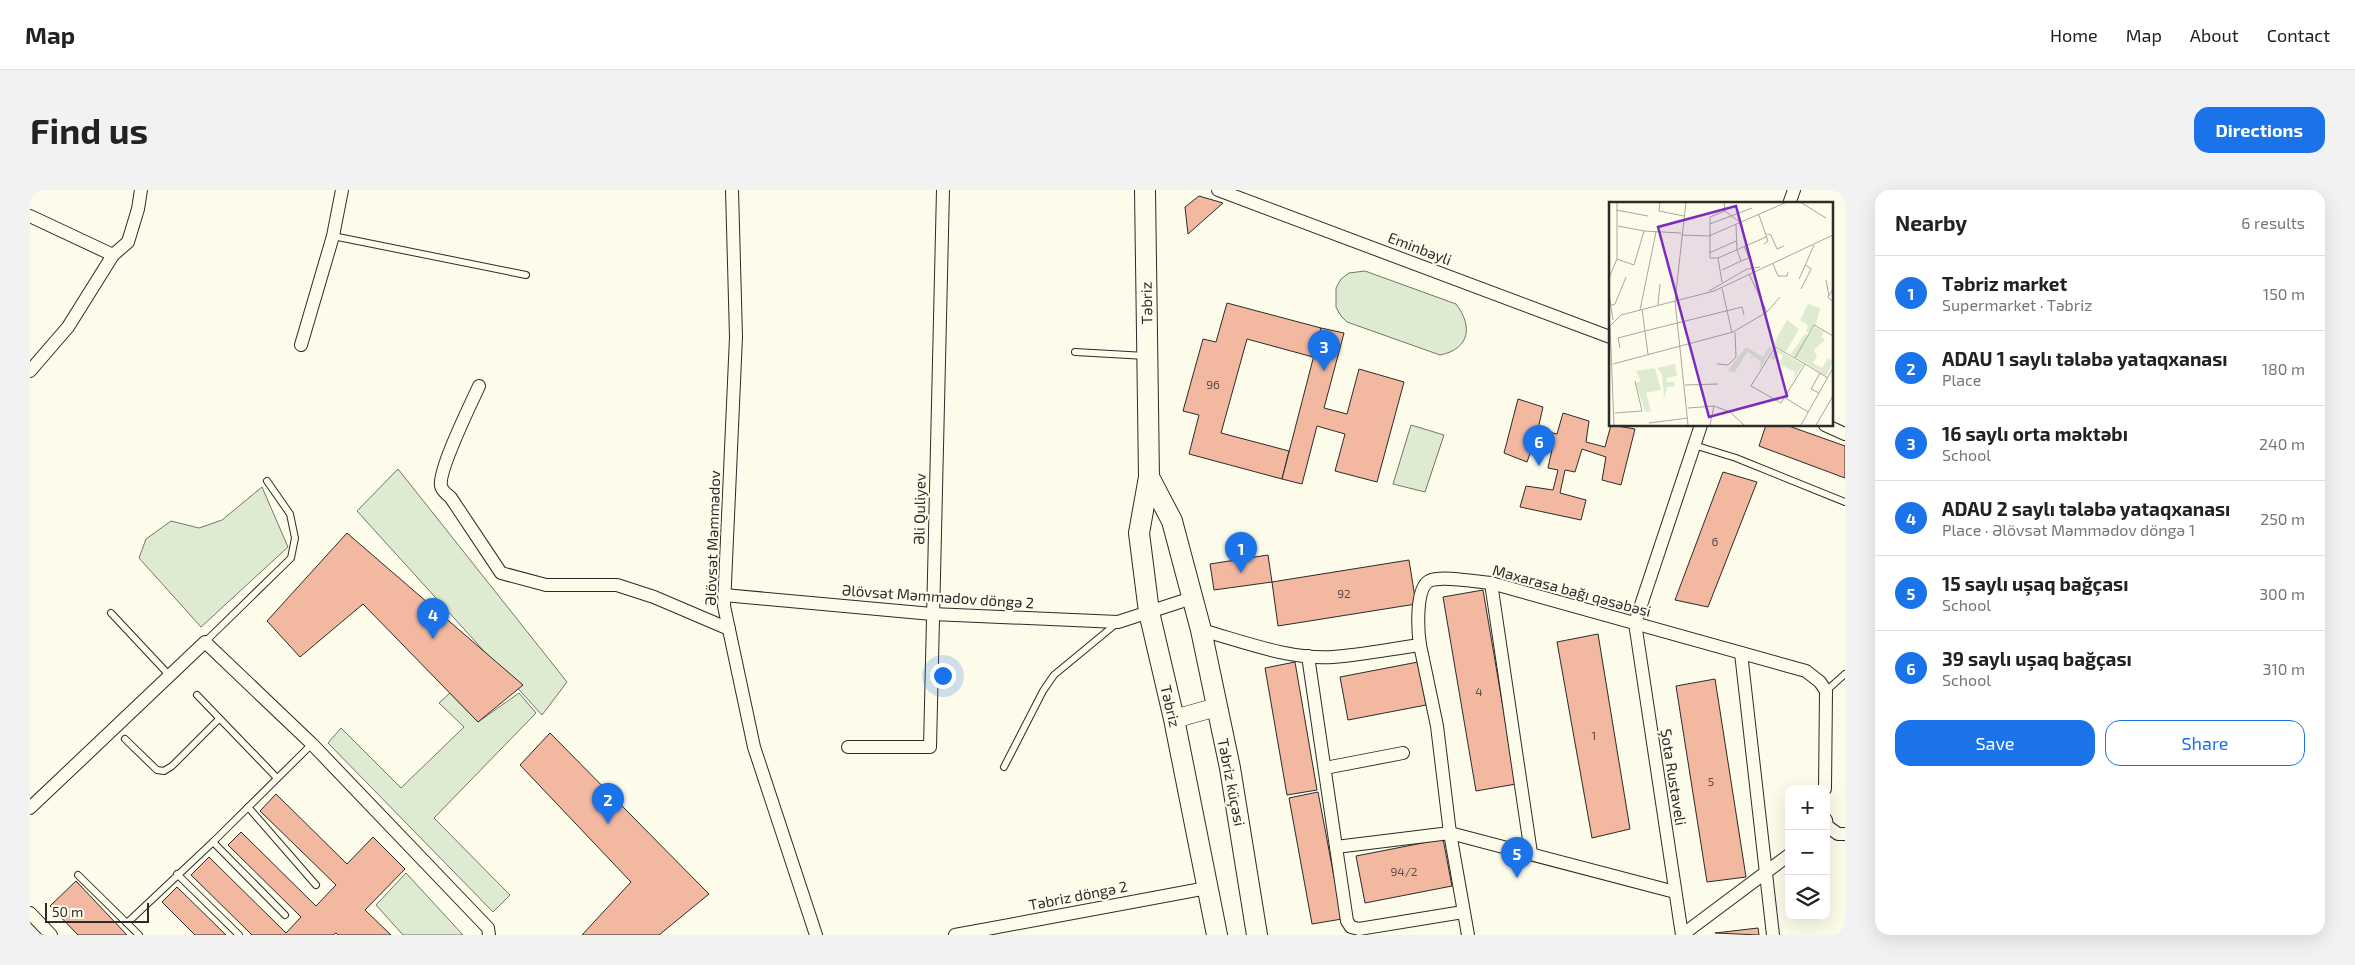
<!DOCTYPE html>
<meta charset="utf-8">
<style>
body{margin:0;font-family:"Exo 2",sans-serif;background:#f2f2f2;color:#222}
.controls{position:absolute;right:15px;bottom:15px;display:grid;overflow:hidden;border-radius:10px;box-shadow:0 5px 20px #0002}
.controls button{width:45px;height:45px;display:grid;place-items:center;padding:0;border:0;border-bottom:1px solid #e0e0e0;background:#fff;color:#222;font:25px sans-serif}
.scale{position:absolute;left:15px;bottom:12px;width:104px;box-sizing:border-box;padding-left:5px;border:2px solid #2b2b2b;border-top:0;font-size:14px;line-height:18px;white-space:nowrap;color:#2b2b2b;-webkit-text-stroke:4px #fdfbea;paint-order:stroke}
.you{position:absolute;left:912px;top:485px;width:18px;height:18px;margin:-12px;border:4px solid #fff;border-radius:50%;background:#1a73e8;box-shadow:0 0 0 8px #1a73e833}
.badge{display:grid;place-items:center;width:32px;height:32px;border-radius:50%;background:#1a73e8;color:#fff;font-size:16px;font-weight:700}
.pin{position:absolute;translate:-50% -41px;filter:drop-shadow(0 1px 2px #0008)}
.pin::after{content:'';position:absolute;top:26px;width:18px;height:15px;background:inherit;clip-path:polygon(0 0,100% 0,50% 100%)}
.list{margin:0;padding:0;list-style:none}
h2{display:flex;justify-content:space-between;align-items:center;height:65px;margin:0;padding:0 20px;font-size:21px}
h2 small{font-size:16px;font-weight:400;color:#767676}
.list li{display:grid;grid-template-columns:32px 1fr auto;gap:15px;align-items:center;box-sizing:border-box;height:75px;padding:0 20px;border-top:1px solid #e0e0e0}
.list b{display:block;font-size:19px;white-space:nowrap}
.list p{margin:0;font-size:16px;white-space:nowrap;color:#767676}
.list em{font-size:16px;font-style:normal;color:#767676}
.actions{display:flex;gap:10px;padding:15px 20px}
.actions a{flex:1;padding:11px 0;border:1px solid #1a73e8;border-radius:15px;text-align:center;font-size:18px;color:#1a73e8}
.actions .main{background:#1a73e8;color:#fff}
.icon{flex:none;width:28px;height:28px;fill:none;stroke:currentColor;stroke-width:2;stroke-linecap:round;stroke-linejoin:round}
.map{position:relative;flex:none;width:1815px;height:745px;overflow:hidden;border-radius:15px}
header{display:flex;align-items:center;gap:30px;box-sizing:border-box;height:70px;padding:0 25px;background:#fff;border-bottom:1px solid #e0e0e0}
header strong{font-size:24px}
nav{display:flex;gap:28px;margin-inline-start:auto;font-size:18px}
.intro{display:flex;align-items:center;justify-content:space-between;box-sizing:border-box;height:120px;padding:0 30px}
h1{margin:0;font-size:35px}
.button{padding:12px 22px;border-radius:15px;background:#1a73e8;color:#fff;font-size:18px;font-weight:700}
main{display:flex;gap:30px;padding:0 30px}
aside{flex:1;background:#fff;border-radius:15px;box-shadow:0 5px 20px #0002}
.map>svg:first-child{display:block}
.green{fill:#deebd1;stroke:#74746e}
.building{fill:#f2b8a0;stroke:#2b2b2b}
.lines{fill:none;stroke-linecap:round;stroke-linejoin:round}
.service-casing{stroke:#2b2b2b;stroke-width:8}
.minor-casing{stroke:#2b2b2b;stroke-width:14}
.secondary-casing{stroke:#2b2b2b;stroke-width:19}
.primary-casing{stroke:#2b2b2b;stroke-width:22}
.service{stroke:#fdfbea;stroke-width:6}
.minor{stroke:#fdfbea;stroke-width:12}
.secondary{stroke:#fdfbea;stroke-width:18}
.primary{stroke:#fdfbea;stroke-width:20}
.labels{text-anchor:middle;dominant-baseline:central;stroke-width:4;stroke-linejoin:round;paint-order:stroke}
.number-label{font-size:12px;fill:#5d4e48}
.street-label{font-size:15px;fill:#2b2b2b;stroke:#fdfbea}
.inset-road{fill:none;stroke:#a9a89e;stroke-width:1}
.view{fill:#7b2cbf;fill-opacity:0.15;stroke:#7b2cbf;stroke-width:2.5}
.inset-edge{fill:none;stroke:#2b2b2b;stroke-width:2.5}
</style>
<header>
<strong>Map</strong>
<nav><a>Home</a><a>Map</a><a>About</a><a>Contact</a></nav>
</header>
<div class="intro"><h1>Find us</h1><a class="button">Directions</a></div>
<main>
<div class="map">
<svg width="1815" height="745" viewBox="0 0 1815 745">
<rect width="100%" height="100%" fill="#fdfbea"/>
<g class="green">
<path d="M1335,81L1426,114C1443,136 1440,159 1410,165L1317,132L1311,126L1306,117V98L1311,89L1319,83Z"/>
<polygon points="1381,235 1414,245 1395,302 1363,294"/>
<polygon points="368,279 537,492 512,525 327,321"/>
<polygon points="232,297 258,357 171,437 109,368 116,349 141,331 169,338 192,330"/>
<polygon points="420,503 448,532 489,503 506,523 404,628 480,705 463,722 298,553 311,538 371,598 434,537 409,513"/>
<polygon points="376,683 433,745 373,745 346,715"/>
</g>
<g class="building">
<polygon points="1169,6 1193,13 1158,44 1155,17"/>
<polygon points="1197,113 1291,138 1283,167 1217,149 1191,243 1259,261 1252,289 1159,264 1169,225 1153,221 1173,149 1186,152"/>
<polygon points="1291,138 1314,143 1294,218 1317,224 1329,179 1374,192 1347,292 1305,281 1315,244 1287,236 1272,294 1252,289"/>
<polygon points="1488,209 1513,217 1508,239 1527,244 1533,223 1559,231 1556,252 1575,257 1581,235 1605,239 1591,295 1572,290 1576,267 1552,259 1545,282 1535,280 1530,303 1556,310 1551,330 1490,317 1496,296 1523,300 1528,280 1518,278 1523,255 1505,250 1497,272 1474,263"/>
<polygon points="1736,235 1756,235 1815,256 1815,288 1729,256"/>
<polygon points="1693,282 1727,292 1678,417 1645,410"/>
<polygon points="317,343 493,495 448,532 333,414 270,467 237,431"/>
<polygon points="1238,365 1242,392 1184,400 1180,374"/>
<polygon points="1379,370 1386,414 1248,436 1242,392"/>
<polygon points="1453,400 1486,594 1446,601 1413,407"/>
<polygon points="1568,444 1600,639 1562,648 1527,452"/>
<polygon points="1265,472 1287,600 1257,605 1235,478"/>
<polygon points="1388,472 1396,515 1318,530 1310,487"/>
<polygon points="1685,489 1716,687 1677,692 1646,496"/>
<polygon points="520,543 679,704 629,745 552,745 601,692 490,575"/>
<polygon points="1288,602 1312,729 1282,734 1259,608"/>
<polygon points="246,604 317,674 343,647 375,679 335,720 361,745 308,745 306,743 303,745 222,745 161,685 179,667 256,743 271,727 198,655 211,642 286,716 306,695 230,621"/>
<polygon points="1413,649 1422,696 1335,713 1326,666"/>
<polygon points="46,691 97,745 48,745 20,716"/>
<polygon points="147,697 196,745 165,745 132,712"/>
<polygon points="1728,738 1729,745 1685,743"/>
</g>
<g class="lines">
<g class="service-casing">
<g id="service">
<polyline points="303,46 496,85"/>
<polyline points="1045,162 1116,166"/>
<polyline points="1664,255 1706,268 1815,312"/>
<polyline points="81,423 140,486"/>
<polyline points="175,452 261,368 265,348 260,324 237,291"/>
<polyline points="1796,501 1815,484"/>
<polyline points="167,505 247,588"/>
<polyline points="95,549 127,580 134,581 142,576 189,529"/>
<polyline points="974,577 1013,501 1024,485 1087,433"/>
<polyline points="218,617 286,695"/>
<polyline points="183,652 255,725"/>
<polyline points="147,684 209,745"/>
<polyline points="48,685 109,745"/>
<polyline points="97,733 183,652 282,554"/>
</g>
</g>
<g class="minor-casing">
<g id="minor">
<polyline points="702,0 706,147 694,416 724,557 786,745"/>
<polyline points="1188,0 1580,147"/>
<polyline points="1759,14 1764,0"/>
<polyline points="0,26 83,65 98,52 108,19 111,0"/>
<polyline points="271,155 303,46 312,0"/>
<polyline points="0,181 38,137 83,65"/>
<path d="M449,196C441,214 408,280 411,296C412,301 417,304 421,308L471,383L516,395H587L624,407L699,439"/>
<polyline points="1795,235 1815,244"/>
<polyline points="1461,393 1501,663"/>
<polyline points="694,405 902,424 1088,432 1162,408"/>
<path d="M1171,440C1212,451 1259,470 1303,467C1332,465 1361,459 1390,455C1388,442 1385,399 1399,391C1411,385 1447,392 1461,393L1776,481L1790,492L1796,501L1795,599"/>
<polyline points="1390,455 1407,536 1420,643 1438,745"/>
<polyline points="1711,463 1743,745"/>
<polyline points="1278,466 1306,657 1420,643 1645,702"/>
<polyline points="818,557 900,557 913,0"/>
<polyline points="1295,578 1373,563"/>
<polyline points="0,618 175,452 282,554 458,738 459,745"/>
<polyline points="1796,630 1797,636 1808,644 1815,644"/>
<polyline points="1306,657 1317,731 1321,737 1329,739 1433,722"/>
<polyline points="0,723 21,745"/>
<polyline points="925,745 1177,698"/>
<polyline points="1652,745 1605,433 1671,235"/>
<polyline points="1652,745 1759,665"/>
</g>
</g>
<g class="secondary-casing">
<polyline id="secondary" points="1144,529 1187,517"/>
</g>
<g class="primary-casing">
<g id="primary">
<polyline points="1115,0 1119,287 1109,343 1119,422 1144,529 1187,745"/>
<polyline points="1119,287 1142,331 1171,440 1200,578 1227,745"/>
</g>
</g>
<use href="#service" class="service"/>
<use href="#minor" class="minor"/>
<use href="#secondary" class="secondary"/>
<use href="#primary" class="primary"/>
</g>
<g class="labels">
<g class="number-label">
<text x="1183" y="194">96</text>
<text x="1685" y="351">6</text>
<text x="1314" y="403">92</text>
<text x="1449" y="501">4</text>
<text x="1564" y="545">1</text>
<text x="1681" y="591">5</text>
<text x="1374" y="681">94/2</text>
</g>
<g class="street-label">
<text transform="translate(1390 58) rotate(21)">Eminbəyli</text>
<text transform="translate(1116 113) rotate(-91)">Təbriz</text>
<text transform="translate(889 319) rotate(-89)">Əli Quliyev</text>
<text transform="translate(682 348) rotate(-88)">Əlövsət Məmmədov</text>
<text transform="translate(1542 400) rotate(15)">Maxarasa bağı qəsəbəsi</text>
<text transform="translate(908 406) rotate(4)">Əlövsət Məmmədov döngə 2</text>
<text transform="translate(1141 516) rotate(77)">Təbriz</text>
<text transform="translate(1644 587) rotate(81)">Şota Rustaveli</text>
<text transform="translate(1202 592) rotate(79)">Təbriz küçəsi</text>
<text transform="translate(1048 705) rotate(-11)">Təbriz döngə 2</text>
</g>
</g>
<g transform="translate(1579 12)">
<rect width="224" height="224" fill="#fdfbea"/>
<path d="M199,102L211,106L207,123L199,131L197,129L199,123L191,118ZM178,118L190,127L177,150L164,143ZM205,125L215,130L212,135L216,138L205,148L208,155L204,161L213,166L219,156L224,159L217,174L182,152L196,132L200,133ZM137,145L154,155L160,145L163,146L150,168L152,159L144,154L141,157L143,153L139,149L125,171L119,168ZM167,147L194,162L184,178L186,170L170,162L174,153L170,151L165,158L161,156ZM66,162L68,174L57,176L58,180H65L66,184L58,185L55,196L53,172L48,166ZM46,166L52,188L37,191L42,209L36,210L27,181L32,179L27,169Z" fill="#deebd1"/>
<path class="inset-road" d="M51,0L50,9L75,14M77,0L66,99L79,223M191,0L217,16M7,8L39,14M116,9L132,21M150,13L159,39L155,42M101,22L143,6M9,24L35,29L72,31M158,32L162,33L168,47L175,44M72,33L100,34L178,0M100,51L127,39M109,56L157,35M8,57L25,63L35,29M132,59L140,56L135,44M164,62L169,74H178L179,70M113,68L132,59L128,48L127,23M140,72L158,110M0,76L8,57V0M190,77L205,43M217,78L220,94M113,80L109,56H101V15L116,9L115,0M113,86L123,131M192,87L202,67L197,63M224,87L219,95L224,100M100,89L138,67L151,65M0,92L4,118M49,103L51,82M0,104L6,102L17,75M33,107L39,152M31,108L47,30M1,124L5,223M0,125L12,113L105,89L224,33M11,146L9,136L36,129L133,105L135,113M186,156L205,123L224,134M4,162L124,130L158,110L171,95M108,162L119,163L127,155L126,130M196,162L172,201L142,184L166,145L186,156L196,162L219,176M76,183L109,182M210,191L202,187L211,171M175,195L199,210M105,204L121,210L135,223M79,206L105,204L101,223M6,211L33,209L26,179M40,221L79,216M192,223L224,166M207,223L224,194"/>
<path class="view" d="M127,4L178,194L100,215L49,25Z"/>
<rect width="224" height="224" class="inset-edge"/>
</g>
</svg>
<div class="controls">
<button>+</button>
<button>−</button>
<button><svg class="icon" aria-label="layers" viewBox="0 0 24 24"><path d="M12 4l9 5-9 5-9-5zM3 14l9 5 9-5"/></svg></button>
</div>
<div class="scale">50 m</div>
<div class="you"></div>
<div class="pin badge" style="left:1211px;top:383px">1</div>
<div class="pin badge" style="left:578px;top:634px">2</div>
<div class="pin badge" style="left:1294px;top:181px">3</div>
<div class="pin badge" style="left:403px;top:449px">4</div>
<div class="pin badge" style="left:1487px;top:688px">5</div>
<div class="pin badge" style="left:1509px;top:276px">6</div>
</div>
<aside>
<h2>Nearby<small>6 results</small></h2>
<ul class="list">
<li><span class="badge">1</span><div><b>Təbriz market</b><p>Supermarket · Təbriz</p></div><em>150 m</em></li>
<li><span class="badge">2</span><div><b>ADAU 1 saylı tələbə yataqxanası</b><p>Place</p></div><em>180 m</em></li>
<li><span class="badge">3</span><div><b>16 saylı orta məktəbı</b><p>School</p></div><em>240 m</em></li>
<li><span class="badge">4</span><div><b>ADAU 2 saylı tələbə yataqxanası</b><p>Place · Əlövsət Məmmədov döngə 1</p></div><em>250 m</em></li>
<li><span class="badge">5</span><div><b>15 saylı uşaq bağçası</b><p>School</p></div><em>300 m</em></li>
<li><span class="badge">6</span><div><b>39 saylı uşaq bağçası</b><p>School</p></div><em>310 m</em></li>
</ul>
<div class="actions"><a class="main">Save</a><a>Share</a></div>
</aside>
</main>
